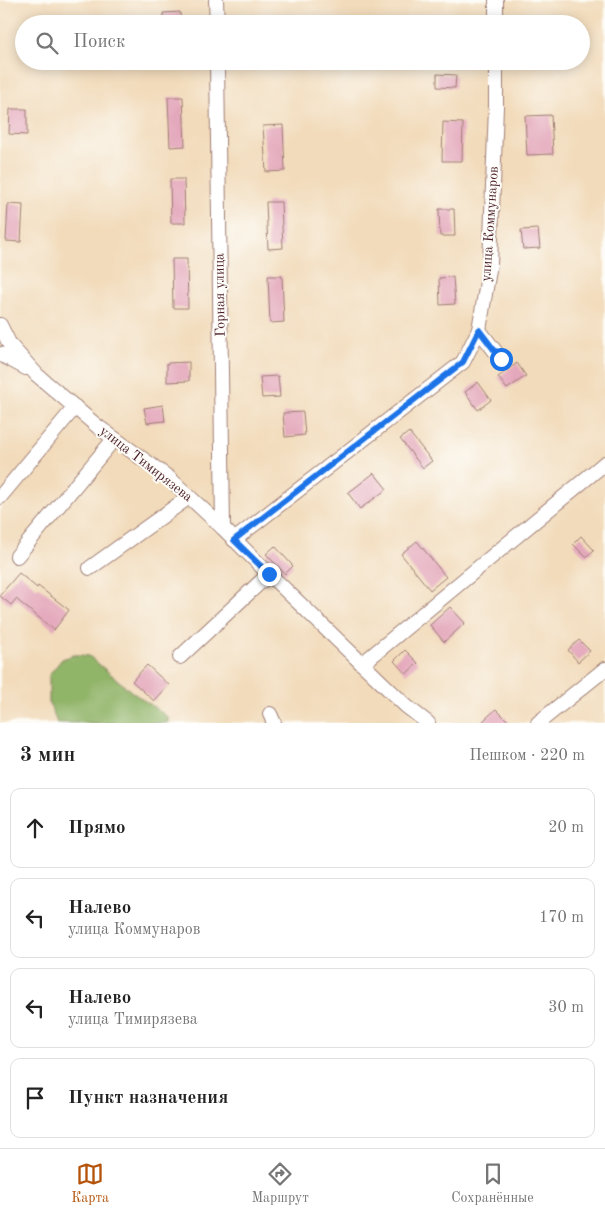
<!DOCTYPE html>
<html lang="ru">
<meta charset="utf-8">
<style>
body{margin:0;font-family:"Old Standard TT",serif;background:#f2f2f2;color:#222}
.stop{position:absolute;width:15px;height:15px;margin:-11px;border:4px solid #1a73e8;border-radius:50%;background:#fff}
.stop.end{background:#1a73e8;border-color:#fff;box-shadow:0 1px 5px #0008}
.list{margin:0;padding:0;list-style:none}
h2{display:flex;justify-content:space-between;align-items:center;height:65px;margin:0;padding:0 20px;font-size:21px}
h2 small{font-size:16px;font-weight:400;color:#767676}
.list li{display:grid;grid-template-columns:32px 1fr auto;gap:15px;align-items:center;box-sizing:border-box;height:80px;margin:0 10px 10px;padding:0 10px;border:1px solid #e0e0e0;border-radius:10px}
.list b{display:block;font-size:19px;white-space:nowrap}
.list p{margin:0;font-size:16px;white-space:nowrap;color:#767676}
.list em{font-size:16px;font-style:normal;color:#767676}
.icon{flex:none;width:28px;height:28px;fill:none;stroke:currentColor;stroke-width:2;stroke-linecap:round;stroke-linejoin:round}
.map{position:relative;flex:none;width:605px;height:723px;overflow:hidden}
.search{position:absolute;background:#fff;box-shadow:0 2px 12px #0003;left:15px;right:15px;top:15px;height:55px;display:flex;align-items:center;gap:12px;box-sizing:border-box;padding:0 18px;border-radius:28px;color:#767676;font-size:19px}
.sheet{height:425px;background:#fff}
nav{display:flex;justify-content:space-around;align-items:center;box-sizing:border-box;height:70px;border-top:1px solid #e0e0e0;background:#fff;font-size:14px;color:#767676}
nav a{display:grid;justify-items:center;gap:2px}
nav .on{color:#b45309}
.map>svg:first-child{display:block}
.forest{fill:#90b468;stroke:#6d6a4a}
.building{fill:#e4a8bc}
.lines{fill:none;stroke-linecap:round;stroke-linejoin:round}
.minor-casing{stroke:#9e7d73;stroke-width:16}
.minor{stroke:#fff;stroke-width:14}
.route{stroke:#1a73e8;stroke-width:6}
.labels{text-anchor:middle;dominant-baseline:central;stroke-width:4;stroke-linejoin:round;paint-order:stroke}
.street-label{font-size:14px;fill:#4a1f2b;stroke:#fdfcf7}
</style>
<div class="map">
<svg width="605" height="723" viewBox="0 0 605 723">
<rect width="100%" height="100%" fill="#fdfcf7"/>
<filter id="ink" filterUnits="userSpaceOnUse"><feTurbulence type="fractalNoise" baseFrequency=".02" numOctaves="2"/><feDisplacementMap in="SourceGraphic" scale="10" xChannelSelector="R" yChannelSelector="G"/><feConvolveMatrix kernelMatrix="1 2 1 2 8 2 1 2 1" color-interpolation-filters="sRGB"/></filter>
<filter id="wash" filterUnits="userSpaceOnUse"><feTurbulence type="fractalNoise" baseFrequency=".0096" numOctaves="4" result="noise"/><feDisplacementMap in="SourceGraphic" scale="20" xChannelSelector="R" yChannelSelector="G"/><feGaussianBlur stdDeviation="1.12" result="paint"/><feColorMatrix in="noise" values="0 0 0 0 0 0 0 0 0 0 0 0 0 0 0 0 0 1.4 0 .05"/><feComposite in="paint" operator="in"/></filter>
<g filter="url(#wash)">
<rect width="100%" height="100%" fill="#f2dbbb"/>
<polygon class="forest" points="74,655 80,655 89,656 132,692 168,717 168,723 57,723 49,703 49,675 62,659"/>
<g id="blocks">
<g class="building">
<polygon points="180,12 181,24 164,24 163,13"/>
<polygon points="437,74 456,75 455,88 437,87"/>
<polygon points="168,97 183,97 185,146 170,147"/>
<polygon points="10,109 27,109 27,135 9,134"/>
<polygon points="551,115 553,154 527,155 525,116"/>
<polygon points="443,122 463,123 462,161 442,161"/>
<polygon points="283,125 285,171 266,172 263,126"/>
<polygon points="170,179 184,179 185,223 171,223"/>
<polygon points="266,202 281,202 283,248 268,249"/>
<polygon points="8,204 23,205 21,242 6,241"/>
<polygon points="439,209 454,209 455,236 440,236"/>
<polygon points="538,229 540,248 523,249 521,230"/>
<polygon points="172,259 187,259 188,308 173,308"/>
<polygon points="268,276 282,276 284,322 270,323"/>
<polygon points="453,277 455,304 440,305 439,278"/>
<polygon points="189,362 189,381 167,382 167,363"/>
<polygon points="517,363 526,376 507,389 498,377"/>
<polygon points="278,376 280,397 262,398 260,377"/>
<polygon points="478,382 491,400 478,410 465,392"/>
<polygon points="163,405 165,421 147,423 144,408"/>
<polygon points="303,412 305,435 285,437 283,413"/>
<polygon points="409,432 432,461 423,468 400,439"/>
<polygon points="374,473 387,489 360,509 348,493"/>
<polygon points="581,536 594,550 586,557 573,544"/>
<polygon points="417,541 446,577 430,590 401,554"/>
<polygon points="275,546 293,566 285,574 266,554"/>
<polygon points="19,573 37,588 38,586 69,610 54,630 16,599 11,605 0,596 0,595"/>
<polygon points="450,607 465,623 444,642 430,625"/>
<polygon points="579,640 590,651 578,662 568,650"/>
<polygon points="405,650 418,663 406,674 394,661"/>
<polygon points="147,665 169,685 154,701 132,681"/>
<polygon points="496,709 510,723 481,723"/>
</g>
</g>
</g>
<g filter="url(#ink)">
<use href="#blocks" fill-opacity="0" stroke="#9e7d73" stroke-width="1"/>
<g class="lines">
<g class="minor-casing">
<g id="minor">
<polyline points="216,0 217,24"/>
<polyline points="496,0 496,24"/>
<polyline points="217,61 223,528"/>
<polyline points="0,325 10,345 37,375 97,426 169,478 223,528 269,574 406,706 428,723"/>
<polyline points="479,330 501,359"/>
<polyline points="0,354 26,368"/>
<polyline points="0,497 75,407"/>
<polyline points="234,540 463,362 479,330 490,264 496,107 496,61"/>
<polyline points="17,556 114,439"/>
<polyline points="90,568 189,497"/>
<polyline points="180,657 269,574"/>
<polyline points="362,664 605,463"/>
<polyline points="270,714 274,723"/>
<polyline points="538,723 605,669"/>
</g>
</g>
<use href="#minor" class="minor"/>
</g>
</g>
<g class="lines" filter="url(#ink)">
<polyline class="route" points="269,574 234,540 463,362 479,330 501,359"/>
</g>
<g class="labels">
<g class="street-label">
<text transform="translate(490 224) rotate(-86)">улица Коммунаров</text>
<text transform="translate(220 295) rotate(-91)">Горная улица</text>
<text transform="translate(146 464) rotate(38)">улица Тимирязева</text>
</g>
</g>
</svg>
<div class="stop" style="left:501px;top:359px"></div>
<div class="stop end" style="left:269px;top:574px"></div>
<div class="search"><svg class="icon" aria-label="search" viewBox="0 0 24 24"><circle cx="10" cy="10" r="6"/><path d="M15 15l6 6"/></svg>Поиск</div>
</div>
<section class="sheet">
<h2>3 мин<small>Пешком · 220 m</small></h2>
<ul class="list">
<li><svg class="icon" aria-label="ahead" viewBox="0 0 24 24"><path d="M12 20V5M6 11l6-6 6 6"/></svg><div><b>Прямо</b></div><em>20 m</em></li>
<li><svg class="icon" aria-label="left" viewBox="0 0 24 24"><path d="M17 20v-9H6M10 6l-5 5 5 5"/></svg><div><b>Налево</b><p>улица Коммунаров</p></div><em>170 m</em></li>
<li><svg class="icon" aria-label="left" viewBox="0 0 24 24"><path d="M17 20v-9H6M10 6l-5 5 5 5"/></svg><div><b>Налево</b><p>улица Тимирязева</p></div><em>30 m</em></li>
<li><svg class="icon" aria-label="arrive" viewBox="0 0 24 24"><path d="M6 21V4h12l-3 4 3 4H6"/></svg><div><b>Пункт назначения</b></div></li>
</ul>
</section>
<nav>
<a class="on"><svg class="icon" aria-label="map" viewBox="0 0 24 24"><path d="M3 6l6-2 6 2 6-2v14l-6 2-6-2-6 2zM9 4v14M15 6v14"/></svg>Карта</a>
<a><svg class="icon" aria-label="directions" viewBox="0 0 24 24"><path d="M12 3l9 9-9 9-9-9zM9 14v-3h6M13 9l2 2-2 2"/></svg>Маршрут</a>
<a><svg class="icon" aria-label="saved" viewBox="0 0 24 24"><path d="M7 4h10v16l-5-4-5 4z"/></svg>Сохранённые</a>
</nav>
